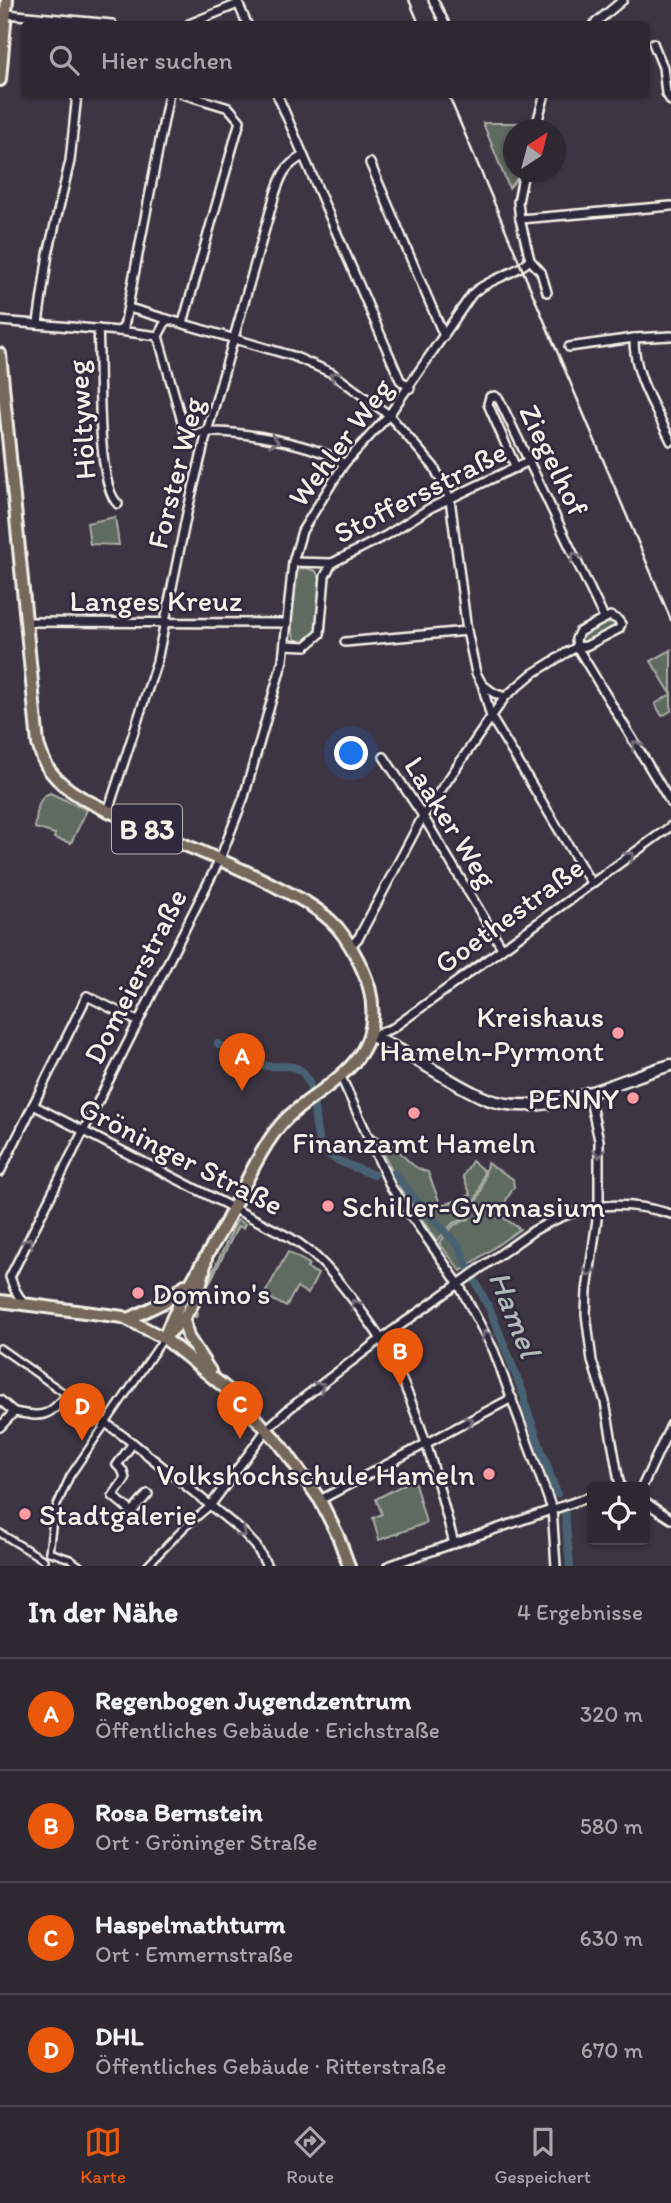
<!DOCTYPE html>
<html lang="de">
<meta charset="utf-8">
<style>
body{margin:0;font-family:Itim,sans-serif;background:#3a343f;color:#f1f3f6}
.controls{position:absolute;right:21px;bottom:21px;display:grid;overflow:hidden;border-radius:7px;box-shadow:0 2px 5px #0004}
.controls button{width:63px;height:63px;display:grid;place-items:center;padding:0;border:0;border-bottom:2px solid #49444e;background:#2e2833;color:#f1f3f6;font:35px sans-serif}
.compass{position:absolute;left:503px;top:119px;width:63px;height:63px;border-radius:50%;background:#2e2833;box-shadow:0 2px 5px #0004;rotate:36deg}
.you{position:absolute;left:352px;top:754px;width:24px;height:24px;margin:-18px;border:5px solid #fff;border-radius:50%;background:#1a73e8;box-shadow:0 0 0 10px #1a73e833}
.badge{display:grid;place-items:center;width:46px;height:46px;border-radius:50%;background:#ea580c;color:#fff;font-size:23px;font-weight:700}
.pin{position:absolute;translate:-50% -58px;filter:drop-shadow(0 2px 4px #0008)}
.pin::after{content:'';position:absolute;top:37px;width:24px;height:21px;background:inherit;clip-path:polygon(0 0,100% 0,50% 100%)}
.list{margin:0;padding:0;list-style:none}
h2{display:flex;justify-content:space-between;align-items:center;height:91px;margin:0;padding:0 28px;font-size:30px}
h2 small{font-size:23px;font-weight:400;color:#a7a6ac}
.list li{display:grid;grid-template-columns:46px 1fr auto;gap:21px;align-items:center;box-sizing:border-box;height:112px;padding:0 28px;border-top:2px solid #49444e}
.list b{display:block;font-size:26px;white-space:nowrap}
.list p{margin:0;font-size:23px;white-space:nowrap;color:#a7a6ac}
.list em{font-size:23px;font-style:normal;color:#a7a6ac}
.icon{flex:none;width:38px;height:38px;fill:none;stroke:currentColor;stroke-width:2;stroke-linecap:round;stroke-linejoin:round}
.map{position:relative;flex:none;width:671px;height:1566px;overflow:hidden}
.search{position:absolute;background:#2e2833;box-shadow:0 2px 5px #0004;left:21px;right:21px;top:21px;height:77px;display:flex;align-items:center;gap:18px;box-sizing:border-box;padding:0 24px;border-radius:7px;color:#a7a6ac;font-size:26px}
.sheet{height:539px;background:#2e2833}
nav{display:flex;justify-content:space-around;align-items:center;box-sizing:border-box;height:98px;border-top:2px solid #49444e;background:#2e2833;font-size:19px;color:#a7a6ac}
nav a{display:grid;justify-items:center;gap:4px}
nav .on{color:#ea580c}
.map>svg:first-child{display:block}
.green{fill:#5f6b60;stroke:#aaaea4;stroke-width:2}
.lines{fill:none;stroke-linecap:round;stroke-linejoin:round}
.canal{stroke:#496273;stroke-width:8}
.pedestrian-casing{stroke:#f4f1e8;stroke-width:10}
.minor-casing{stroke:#f4f1e8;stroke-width:12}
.secondary-casing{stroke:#f4f1e8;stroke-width:15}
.primary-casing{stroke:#f4f1e8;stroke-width:16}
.pedestrian{stroke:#2f2a3d;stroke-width:5}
.minor{stroke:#2f2a3d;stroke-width:7}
.secondary{stroke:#2f2a3d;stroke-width:10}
.primary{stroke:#76695c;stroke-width:10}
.rail{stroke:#f4f1e8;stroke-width:2.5}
.oneway{stroke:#747079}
.poi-dot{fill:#ff9aa2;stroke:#2f2a3d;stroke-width:2.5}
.labels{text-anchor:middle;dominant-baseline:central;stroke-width:5;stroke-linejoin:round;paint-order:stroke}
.shield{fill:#2f2a3d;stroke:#b9b5b5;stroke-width:2}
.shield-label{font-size:28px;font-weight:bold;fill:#f4f1e8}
.street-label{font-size:30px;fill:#f4f1e8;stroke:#2f2a3d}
.poi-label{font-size:30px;fill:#f4f1e8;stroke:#2f2a3d;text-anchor:end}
.water-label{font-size:32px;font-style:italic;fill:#b0b8b9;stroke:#2f2a3d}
</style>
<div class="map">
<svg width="671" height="1566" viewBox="0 0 671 1566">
<rect width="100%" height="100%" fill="#3d3544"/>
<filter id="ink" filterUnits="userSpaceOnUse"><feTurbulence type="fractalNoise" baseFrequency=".0143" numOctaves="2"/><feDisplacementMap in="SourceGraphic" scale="14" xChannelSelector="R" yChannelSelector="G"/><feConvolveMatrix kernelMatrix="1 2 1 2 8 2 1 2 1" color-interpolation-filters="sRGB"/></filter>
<g filter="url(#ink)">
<g class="green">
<polygon points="483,123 530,123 528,129 514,130 514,172 518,172 516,180 509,188"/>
<polygon points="115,517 119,545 90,544 87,523"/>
<path d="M306,568L316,571L321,581L317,632C288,661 291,619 292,602C293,594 291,580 296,573C299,569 301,569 306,568Z"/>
<polygon points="609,619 617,623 615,628 585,644 580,641 580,635"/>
<polygon points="671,650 671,694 651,661"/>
<polygon points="671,694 671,711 662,716 655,704"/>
<path d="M50,793L87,810L71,843L54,838L55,834L35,828C37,815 36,798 50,793Z"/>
<path d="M374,1134C379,1137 385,1140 390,1143C404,1154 410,1168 428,1172L441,1206L471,1195L463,1176L472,1161L484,1171L480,1189L468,1218L453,1223L437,1241L402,1191Z"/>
<polygon points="487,1163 513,1179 514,1187 498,1214 520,1229 461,1271 439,1243 454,1225 469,1219 482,1189"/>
<polygon points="237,1220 245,1224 243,1228 238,1226 195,1312 198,1314 196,1317 192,1316"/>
<polygon points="288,1252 309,1264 307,1268 318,1274 308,1294 297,1287 286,1307 264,1295"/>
<polygon points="414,1479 426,1523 379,1540 373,1518 382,1514 376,1499"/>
</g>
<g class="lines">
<g class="canal">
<path d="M218,1044C232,1052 251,1064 267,1066C280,1068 293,1062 303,1073C322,1094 307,1137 329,1155C341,1164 360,1169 374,1175"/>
<polyline points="394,1173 420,1205 459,1246 467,1265 491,1312 525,1398 525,1404 557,1494"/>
<polyline points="565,1514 570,1566"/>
</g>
<g class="pedestrian-casing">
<g id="pedestrian">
<polyline points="0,1348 67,1395"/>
<polyline points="0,1533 44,1560"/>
<polyline points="49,1552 54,1512 70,1476 164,1338"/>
<polyline points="49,1552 70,1559 80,1566"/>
<polyline points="147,1566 184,1528 210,1506"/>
</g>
</g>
<g class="minor-casing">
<g id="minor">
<polyline points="433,0 445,24"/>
<polyline points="238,3 247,24"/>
<polyline points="6,14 112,24"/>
<polyline points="189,24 238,4"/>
<polyline points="594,24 623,0"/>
<polyline points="653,43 663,67 666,93 671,101"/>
<polyline points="277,94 400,380 410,388"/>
<polyline points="535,130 545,94"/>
<polyline points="370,163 444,336"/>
<polyline points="524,172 518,202 520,219 530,260 541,272 547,292"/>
<polyline points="520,219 671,206"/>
<polyline points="129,308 293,356 332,373 389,415 434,467 450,499 467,631 476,673 482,684 491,717 591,883"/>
<polyline points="0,321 119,331 124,327 169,94"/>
<polyline points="38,323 48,254 70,161 77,94"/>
<polyline points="183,323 240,121 229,108 183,94"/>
<path d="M98,329C101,362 95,485 118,504"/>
<polyline points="119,331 158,336 167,319"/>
<path d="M158,336L186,436C193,435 200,432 207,432C242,431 317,444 344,464"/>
<path d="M634,338C633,374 656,409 671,441"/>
<polyline points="569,347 634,338 671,336"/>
<polyline points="516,468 488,404 490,397 495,396 499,399 604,618"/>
<polyline points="332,563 387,535 430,508 529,461"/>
<polyline points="26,622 287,623"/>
<polyline points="345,642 467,631"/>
<polyline points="285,645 306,646 320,634 325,576 332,563 293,562"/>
<polyline points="482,684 494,693 505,697"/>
<polyline points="384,757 423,816 502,948"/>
<path d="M108,811L157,661L187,513L207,432L275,194C281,176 285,165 303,156"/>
<polyline points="351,946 359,937 423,816 505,697 532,674 566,653 577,647 586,646 619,629 621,624 618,620 610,616 579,632 576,639 577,647 671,803"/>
<polyline points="371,1036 393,1028 671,826"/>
<polyline points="341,1077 391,1187 458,1283 494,1351 552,1509 556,1566"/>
<polyline points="588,1091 599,1140 599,1205 587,1291 586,1314 592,1361 605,1402 620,1487"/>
<path d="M33,1105L289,1237C318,1254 334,1275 354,1301C363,1314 374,1327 382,1341C418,1403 436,1474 454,1544"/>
<polyline points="0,1172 87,996 137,1021"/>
<path d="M23,1303L15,1290L10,1277L220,859L244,797L283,660L293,562L302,531L344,464L389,415L472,294C489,278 513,276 530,260"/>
<polyline points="0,1400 14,1412"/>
<path d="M14,1412C43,1417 47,1418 67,1395L133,1443L243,1532L256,1546L267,1566"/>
<polyline points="0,1427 14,1412"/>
<polyline points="133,1443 117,1465 123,1471 125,1479 113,1496 132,1512 148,1494"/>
<polyline points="642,1487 671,1425"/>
<polyline points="320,1500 512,1398"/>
<polyline points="645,1502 671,1519"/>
<path d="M210,1506L267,1429L290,1408L381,1339L533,1231C581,1204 618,1198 671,1214"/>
<polyline points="388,1566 592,1496"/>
</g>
</g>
<g class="secondary-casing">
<path id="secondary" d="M371,1036C409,1052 442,1078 480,1096C539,1124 612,1081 671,1065"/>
</g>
<g class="primary-casing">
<g id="primary">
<polyline points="0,80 7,0"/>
<path d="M0,354L38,744C41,754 44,764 51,772C67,793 95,805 117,815C170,841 225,859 277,887C295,896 315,906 331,921C342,931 351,946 358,960C368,980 374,997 372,1020C368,1069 320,1088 288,1117C263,1140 241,1194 224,1226C203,1263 180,1297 164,1338"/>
<polyline points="0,1301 123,1317 164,1338 233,1394 281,1445 320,1500 338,1536 349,1566"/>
<polyline points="129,1319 164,1302 185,1285"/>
<polyline points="184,1320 188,1337 210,1371"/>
<path d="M166,1336C192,1313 201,1293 206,1259"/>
</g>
</g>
<use href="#pedestrian" class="pedestrian"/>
<use href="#minor" class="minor"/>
<use href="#secondary" class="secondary"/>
<use href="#primary" class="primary"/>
<g class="rail">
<polyline points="409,0 419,24"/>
<polyline points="448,94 671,620"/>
</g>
</g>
<defs><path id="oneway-chevron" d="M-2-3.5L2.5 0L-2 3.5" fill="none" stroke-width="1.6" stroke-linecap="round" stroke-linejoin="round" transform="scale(1.75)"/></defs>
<g class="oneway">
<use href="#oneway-chevron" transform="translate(334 376) rotate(-148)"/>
<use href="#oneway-chevron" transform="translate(274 441) rotate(12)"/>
<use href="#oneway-chevron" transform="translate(575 557) rotate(-115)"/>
<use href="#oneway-chevron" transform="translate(636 745) rotate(-121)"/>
<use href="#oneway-chevron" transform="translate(630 856) rotate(-36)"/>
<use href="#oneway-chevron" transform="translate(599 1153) rotate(90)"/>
<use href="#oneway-chevron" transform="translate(28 1242) rotate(-64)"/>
<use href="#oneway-chevron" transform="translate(589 1272) rotate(97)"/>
<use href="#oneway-chevron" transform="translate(355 1304) rotate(-126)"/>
<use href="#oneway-chevron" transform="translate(486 1335) rotate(-116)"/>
<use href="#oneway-chevron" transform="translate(320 1386) rotate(-37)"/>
<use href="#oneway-chevron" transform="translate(469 1421) rotate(-28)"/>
<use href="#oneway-chevron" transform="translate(242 1533) rotate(43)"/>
</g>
</g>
<g class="poi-dot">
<circle cx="618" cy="1033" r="7"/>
<circle cx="633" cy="1098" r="7"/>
<circle cx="414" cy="1113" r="7"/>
<circle cx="328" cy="1206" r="7"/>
<circle cx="138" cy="1293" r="7"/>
<circle cx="489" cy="1474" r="7"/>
<circle cx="25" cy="1514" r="7"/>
</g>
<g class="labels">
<rect class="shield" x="112" y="804.5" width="70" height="49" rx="5"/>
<g class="shield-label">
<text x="147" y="829">B 83</text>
</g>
<g class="street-label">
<text transform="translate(81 420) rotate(-94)">Höltyweg</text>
<text transform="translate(340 442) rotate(-53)">Wehler Weg</text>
<text transform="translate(554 460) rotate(64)">Ziegelhof</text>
<text transform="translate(175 473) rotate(-76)">Forster Weg</text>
<text transform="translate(420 492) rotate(-27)">Stoffersstraße</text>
<text x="156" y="600">Langes Kreuz</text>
<text transform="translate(451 822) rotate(58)">Laaker Weg</text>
<text transform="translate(509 915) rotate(-36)">Goethestraße</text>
<text transform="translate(135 976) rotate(-63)">Domeierstraße</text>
<text transform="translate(181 1156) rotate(27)">Gröninger Straße</text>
</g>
<g class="poi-label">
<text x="604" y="1016">Kreishaus<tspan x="604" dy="34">Hameln-Pyrmont</tspan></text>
<text x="619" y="1098">PENNY</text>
<text x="414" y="1142" text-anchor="middle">Finanzamt Hameln</text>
<text x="342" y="1206" text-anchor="start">Schiller-Gymnasium</text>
<text x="152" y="1293" text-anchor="start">Domino's</text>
<text x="475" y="1474">Volkshochschule Hameln</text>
<text x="39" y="1514" text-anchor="start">Stadtgalerie</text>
</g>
<g class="water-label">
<text transform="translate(515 1314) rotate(68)">Hamel</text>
</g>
</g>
</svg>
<div class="controls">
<button><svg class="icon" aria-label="locate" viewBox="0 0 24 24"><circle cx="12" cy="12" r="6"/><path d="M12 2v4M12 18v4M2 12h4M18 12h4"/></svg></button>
</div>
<svg class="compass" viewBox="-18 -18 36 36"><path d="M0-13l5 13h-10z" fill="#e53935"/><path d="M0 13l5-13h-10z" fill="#a7a6ac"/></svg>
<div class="you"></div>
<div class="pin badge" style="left:242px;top:1091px">A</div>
<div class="pin badge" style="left:400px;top:1386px">B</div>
<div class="pin badge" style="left:240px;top:1439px">C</div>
<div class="pin badge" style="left:82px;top:1441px">D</div>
<div class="search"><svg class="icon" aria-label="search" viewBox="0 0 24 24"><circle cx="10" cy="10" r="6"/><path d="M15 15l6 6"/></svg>Hier suchen</div>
</div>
<section class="sheet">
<h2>In der Nähe<small>4 Ergebnisse</small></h2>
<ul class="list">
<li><span class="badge">A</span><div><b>Regenbogen Jugendzentrum</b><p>Öffentliches Gebäude · Erichstraße</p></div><em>320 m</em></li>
<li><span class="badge">B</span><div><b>Rosa Bernstein</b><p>Ort · Gröninger Straße</p></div><em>580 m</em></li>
<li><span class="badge">C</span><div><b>Haspelmathturm</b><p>Ort · Emmernstraße</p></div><em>630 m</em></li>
<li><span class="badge">D</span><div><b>DHL</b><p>Öffentliches Gebäude · Ritterstraße</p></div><em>670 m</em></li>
</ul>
</section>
<nav>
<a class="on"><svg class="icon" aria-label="map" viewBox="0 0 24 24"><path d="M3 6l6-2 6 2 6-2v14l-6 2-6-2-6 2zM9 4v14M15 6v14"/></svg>Karte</a>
<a><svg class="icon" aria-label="directions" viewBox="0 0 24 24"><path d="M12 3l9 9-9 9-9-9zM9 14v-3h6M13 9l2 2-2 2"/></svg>Route</a>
<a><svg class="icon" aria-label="saved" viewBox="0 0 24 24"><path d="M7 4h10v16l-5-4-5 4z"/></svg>Gespeichert</a>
</nav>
